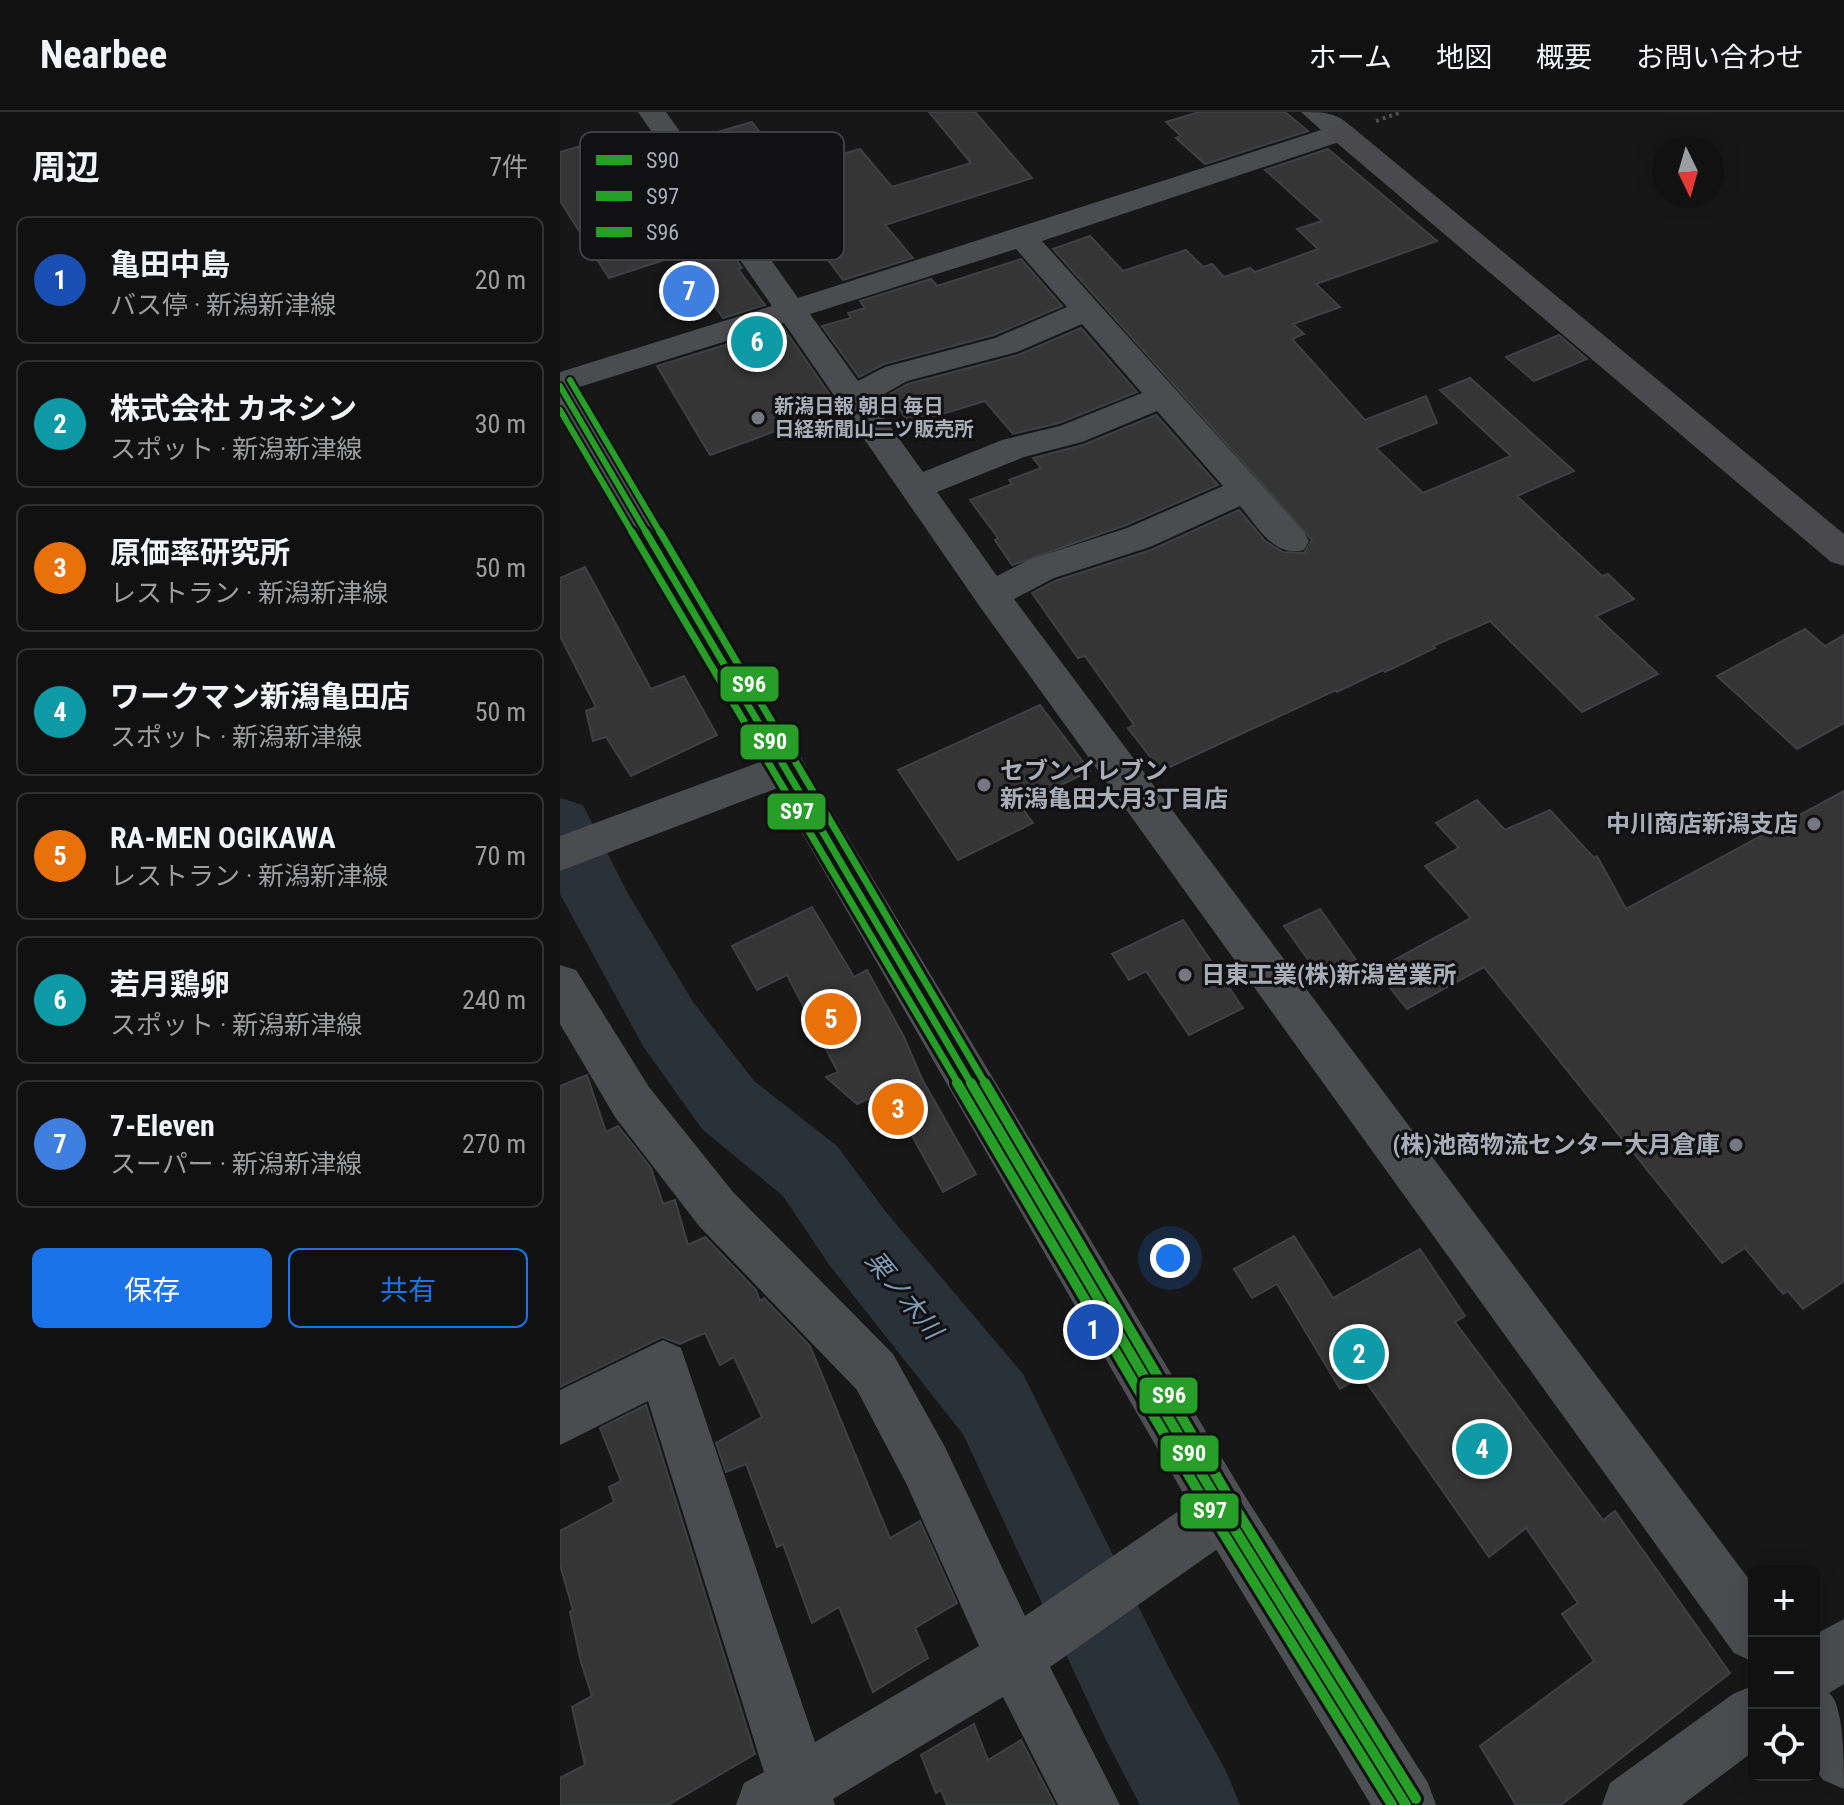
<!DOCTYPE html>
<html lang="ja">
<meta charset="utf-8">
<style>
body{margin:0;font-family:"Roboto Condensed","Noto Sans JP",sans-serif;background:#1a1a1a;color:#f1f3f6}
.controls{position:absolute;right:24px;bottom:24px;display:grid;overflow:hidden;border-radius:12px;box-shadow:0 4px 20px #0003}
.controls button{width:72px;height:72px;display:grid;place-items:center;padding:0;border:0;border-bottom:2px solid #303131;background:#111;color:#f1f3f6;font:40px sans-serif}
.compass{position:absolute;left:1092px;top:24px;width:72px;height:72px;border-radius:50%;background:#111;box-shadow:0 4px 20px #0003;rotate:175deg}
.you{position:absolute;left:610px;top:1146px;width:28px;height:28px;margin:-20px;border:6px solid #fff;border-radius:50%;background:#1a73e8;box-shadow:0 0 0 12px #1a73e833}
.badge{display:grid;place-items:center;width:52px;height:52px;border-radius:50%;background:#1a73e8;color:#fff;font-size:26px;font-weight:700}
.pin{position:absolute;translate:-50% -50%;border:4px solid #fff;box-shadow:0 2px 8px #0006}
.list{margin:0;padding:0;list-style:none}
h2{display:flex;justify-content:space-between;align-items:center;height:104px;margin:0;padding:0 32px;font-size:34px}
h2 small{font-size:26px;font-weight:400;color:#9c9d9f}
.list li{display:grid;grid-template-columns:52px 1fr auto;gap:24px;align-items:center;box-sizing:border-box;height:128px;margin:0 16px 16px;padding:0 16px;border:2px solid #303131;border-radius:12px}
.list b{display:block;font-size:30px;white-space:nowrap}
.list p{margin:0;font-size:26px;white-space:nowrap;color:#9c9d9f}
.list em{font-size:26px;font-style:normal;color:#9c9d9f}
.actions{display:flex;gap:16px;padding:24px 32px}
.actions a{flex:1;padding:18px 0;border:2px solid #1a73e8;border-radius:12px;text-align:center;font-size:28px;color:#1a73e8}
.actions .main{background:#1a73e8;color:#fff}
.icon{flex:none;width:44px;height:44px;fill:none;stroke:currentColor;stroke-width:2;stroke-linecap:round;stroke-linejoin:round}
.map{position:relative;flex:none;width:1284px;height:1693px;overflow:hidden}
header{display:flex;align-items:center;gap:48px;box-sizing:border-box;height:112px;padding:0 40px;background:#111;border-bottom:2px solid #303131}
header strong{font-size:38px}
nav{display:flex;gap:44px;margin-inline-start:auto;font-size:28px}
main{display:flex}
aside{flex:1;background:#111}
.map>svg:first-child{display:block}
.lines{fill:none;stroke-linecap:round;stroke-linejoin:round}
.river{fill:#2a3239;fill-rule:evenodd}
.building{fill:#353536;stroke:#3f4043;stroke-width:2}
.path{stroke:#4d4e52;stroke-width:4;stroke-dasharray:3 4;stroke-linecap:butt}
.street{fill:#4b4c50;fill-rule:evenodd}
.secondary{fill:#4a4a4e;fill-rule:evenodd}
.primary{fill:#4d4f52;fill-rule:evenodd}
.bus-1-far2-casing{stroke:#111113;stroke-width:10}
.bus-1-far1-casing{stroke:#111113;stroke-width:13}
.bus-1-casing{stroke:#111113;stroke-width:16}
.bus-2-far2-casing{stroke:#111113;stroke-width:10}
.bus-2-far1-casing{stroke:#111113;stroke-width:13}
.bus-2-casing{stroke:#111113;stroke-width:16}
.bus-3-far2-casing{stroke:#111113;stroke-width:10}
.bus-3-far1-casing{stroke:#111113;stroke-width:13}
.bus-3-casing{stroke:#111113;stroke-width:16}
.bus-1-far2{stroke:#279e27;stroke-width:6}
.bus-1-far1{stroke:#279e27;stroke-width:7}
.bus-1{stroke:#279e27;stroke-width:10}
.bus-2-far2{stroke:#279e27;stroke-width:6}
.bus-2-far1{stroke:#279e27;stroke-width:7}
.bus-2{stroke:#279e27;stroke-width:10}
.bus-3-far2{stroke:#279e27;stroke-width:6}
.bus-3-far1{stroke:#279e27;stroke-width:7}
.bus-3{stroke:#279e27;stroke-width:10}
.poi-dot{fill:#757880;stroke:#111113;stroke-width:3}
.labels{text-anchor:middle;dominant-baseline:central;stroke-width:6;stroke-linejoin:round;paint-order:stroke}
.far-poi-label{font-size:20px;font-weight:bold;fill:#a8adb8;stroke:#111113;text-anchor:start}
.poi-label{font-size:24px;font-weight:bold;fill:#a8adb8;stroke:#111113;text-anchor:start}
.water-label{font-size:26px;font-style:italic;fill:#7f9bb3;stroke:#111113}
.key{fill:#111113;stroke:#3e4045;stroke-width:2}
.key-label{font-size:22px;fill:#a8adb8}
.line-badge{stroke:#111113;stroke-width:3}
.badge-label{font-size:22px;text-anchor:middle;font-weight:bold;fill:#fff}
</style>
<header>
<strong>Nearbee</strong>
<nav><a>ホーム</a><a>地図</a><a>概要</a><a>お問い合わせ</a></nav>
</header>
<main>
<aside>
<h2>周辺<small>7件</small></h2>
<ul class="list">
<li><span class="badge" style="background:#1a4fb4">1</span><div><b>亀田中島</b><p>バス停 · 新潟新津線</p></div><em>20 m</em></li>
<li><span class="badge" style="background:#0f9aa8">2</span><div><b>株式会社 カネシン</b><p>スポット · 新潟新津線</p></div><em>30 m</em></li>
<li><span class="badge" style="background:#e8710a">3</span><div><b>原価率研究所</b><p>レストラン · 新潟新津線</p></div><em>50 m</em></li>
<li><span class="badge" style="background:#0f9aa8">4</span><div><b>ワークマン新潟亀田店</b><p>スポット · 新潟新津線</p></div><em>50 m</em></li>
<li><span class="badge" style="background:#e8710a">5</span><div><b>RA-MEN OGIKAWA</b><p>レストラン · 新潟新津線</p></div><em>70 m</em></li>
<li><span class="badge" style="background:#0f9aa8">6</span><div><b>若月鶏卵</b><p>スポット · 新潟新津線</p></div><em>240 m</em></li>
<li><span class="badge" style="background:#3f7fe0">7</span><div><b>7-Eleven</b><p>スーパー · 新潟新津線</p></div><em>270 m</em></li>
</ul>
<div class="actions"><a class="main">保存</a><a>共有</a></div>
</aside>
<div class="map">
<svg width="1284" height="1693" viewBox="0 0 1284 1693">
<rect width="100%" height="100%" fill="#171717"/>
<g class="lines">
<polygon class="river" points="0,686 23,693 67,780 133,890 194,969 277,1034 326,1100 463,1262 611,1560 666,1659 680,1693 580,1693 545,1626 403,1322 270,1154 223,1084 142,1017 83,934 0,782"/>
</g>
<g class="building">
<polygon points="369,0 415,0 472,66 325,113 353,146 283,168 257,133 213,146 193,118 246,103 215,62 300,37 332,75 411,51"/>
<polygon points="639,0 725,0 748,19 645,52 616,26 621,24 606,10"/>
<polygon points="192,10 216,41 178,52 154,21"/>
<polygon points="67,21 149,131 162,127 182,156 178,157 205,193 163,206 119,143 49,166 0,89 0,40"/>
<polygon points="768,37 877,129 756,172 780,195 733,212 744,222 732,227 805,308 866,284 877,311 816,336 863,381 951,344 880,278 910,266 1014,359 957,384 1042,464 1048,462 1074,487 1036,504 1098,562 1022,600 930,509 873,534 875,536 825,560 823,558 777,580 776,578 601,659 568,616 574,613 525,544 518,546 472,481 495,469 591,438 679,398 705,429 723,440 744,441 752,428 493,137 530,124 563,159 626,138 643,155 652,152 664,165 690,156 695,160 758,137 737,117 762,109 705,58"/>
<polygon points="461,147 502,194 434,223 324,252 299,265 262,214 291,206 288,201 305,196 300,189 371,167 377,174"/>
<polygon points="223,215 279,296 150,343 97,254"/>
<polygon points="521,216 577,280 499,311 453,322 425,289 349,312 330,282 348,272 458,243"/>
<polygon points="999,223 1027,247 974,269 946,245"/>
<polygon points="596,303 658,373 566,413 452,453 435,428 438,426 410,388 452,372 449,368 481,356 473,346 523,333"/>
<polygon points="25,455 91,577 124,564 157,623 71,664 46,625 33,629 26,599 36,595 0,524 0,466"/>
<polygon points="1245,517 1265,534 1284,523 1284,611 1237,637 1157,564"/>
<polygon points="480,593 530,659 460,693 473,711 398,748 338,658"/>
<polygon points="1284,679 1284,1169 1243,1197 1228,1179 1223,1182 1185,1136 1162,1151 924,855 847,897 816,858 911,806 865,754 899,736 876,711 917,688 945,718 990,698 1034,746 1037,744 1066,797"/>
<polygon points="252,795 294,865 307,858 344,925 362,967 416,1062 383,1080 339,1000 323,1008 312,985 297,992 266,965 278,960 227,863 197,878 172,834"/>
<polygon points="760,797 796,848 761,866 724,814"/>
<polygon points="623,808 683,896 629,923 586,859 569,868 552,842"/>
<polygon points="27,963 46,1020 58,1014 91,1056 103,1092 115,1088 128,1133 145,1125 196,1178 200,1189 204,1186 250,1234 330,1426 360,1409 397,1491 355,1516 368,1546 313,1580 279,1495 252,1511 223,1432 217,1435 186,1352 166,1360 156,1331 202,1305 174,1245 160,1253 145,1221 120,1232 102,1225 0,1275 0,974"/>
<polygon points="734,1124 773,1186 860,1137 905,1204 895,1210 1043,1408 1055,1399 1170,1561 1001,1693 956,1693 920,1634 1034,1549 1002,1502 1018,1491 966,1416 929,1445 802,1264 780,1277 717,1172 692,1186 674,1157"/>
<polygon points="86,1293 195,1642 108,1693 0,1693 0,1666 25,1653 12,1595 32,1584 21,1550 10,1500 13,1498 0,1453 0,1419 54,1390 49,1375 61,1369 40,1316"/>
<polygon points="414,1612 428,1648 461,1628 495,1693 387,1693 381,1678 376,1681 361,1643"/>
</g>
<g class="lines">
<polyline class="path" points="816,9 842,0"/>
<g class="street">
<path d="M78,0H106L238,186L761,18L741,0C764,0 781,0 795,20L791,26L482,129L744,420L749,429L744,438C714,446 698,415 680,394L590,435L494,466L454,487L1194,1474V1550L1174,1541L418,492L224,211L0,281V260L212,194ZM456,137L507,195L435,226L325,255L298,269L250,202ZM522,212L582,281L500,314L442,328L363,360L312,289L347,269L457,240ZM597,299L663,374L567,416L468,448L437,464L377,380L464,345L522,330Z"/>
<polygon points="227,640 241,645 247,656 241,667 0,759 0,724"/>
<polygon points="0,853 16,858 89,975 173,1080 333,1242 385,1335 465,1504 645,1381 664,1372 683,1381 692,1400 683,1419 490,1555 560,1693 498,1693 443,1585 273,1687 275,1693 176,1693 184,1671 204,1660 88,1289 0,1333 0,1278 103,1228 121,1236 255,1630 419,1534 347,1373 297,1278 139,1114 55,1005 0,912"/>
<path d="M1284,1507V1572L1269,1581C1284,1591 1284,1653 1284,1677L1263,1668L1254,1655V1523Z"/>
<polygon points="1194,1573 1194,1639 1122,1693 1042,1693 1050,1671 1173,1582"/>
</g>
<polygon class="secondary" points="781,12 791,14 1284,422 1284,454 1271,450 771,26 767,20 771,14"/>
<polygon class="primary" points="0,264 12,267 16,274 683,1381 868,1671 876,1693 811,1693 645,1419 0,302"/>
<g class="bus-1-far2-casing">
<polyline id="bus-1-far2" points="0,274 87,422"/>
</g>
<g class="bus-1-far1-casing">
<polyline id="bus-1-far1" points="86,420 412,973"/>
</g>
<g class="bus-1-casing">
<polyline id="bus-1" points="411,971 664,1400 846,1693"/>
</g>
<g class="bus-2-far2-casing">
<polyline id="bus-2-far2" points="0,298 73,422"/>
</g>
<g class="bus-2-far1-casing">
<polyline id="bus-2-far1" points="72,420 399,973"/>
</g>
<g class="bus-2-casing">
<polyline id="bus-2" points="397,971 654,1406 832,1693"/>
</g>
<g class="bus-3-far2-casing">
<polyline id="bus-3-far2" points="10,268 101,422"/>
</g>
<g class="bus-3-far1-casing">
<polyline id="bus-3-far1" points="100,420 426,973"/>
</g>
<g class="bus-3-casing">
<polyline id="bus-3" points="425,971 674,1394 856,1687"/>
</g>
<use href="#bus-1-far2" class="bus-1-far2"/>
<use href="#bus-1-far1" class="bus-1-far1"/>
<use href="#bus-1" class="bus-1"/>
<use href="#bus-2-far2" class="bus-2-far2"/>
<use href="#bus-2-far1" class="bus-2-far1"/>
<use href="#bus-2" class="bus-2"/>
<use href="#bus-3-far2" class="bus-3-far2"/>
<use href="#bus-3-far1" class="bus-3-far1"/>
<use href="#bus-3" class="bus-3"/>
</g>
<g class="poi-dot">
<circle cx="198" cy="306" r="8"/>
<circle cx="424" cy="673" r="8"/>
<circle cx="1254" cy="712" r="8"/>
<circle cx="625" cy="863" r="8"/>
<circle cx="1176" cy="1033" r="8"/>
</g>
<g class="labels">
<g class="far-poi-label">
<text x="214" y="294">新潟日報 朝日 毎日<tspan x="214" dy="23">日経新聞山二ツ販売所</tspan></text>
</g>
<g class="poi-label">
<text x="440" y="659">セブンイレブン<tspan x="440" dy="28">新潟亀田大月3丁目店</tspan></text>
<text x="1238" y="712" text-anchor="end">中川商店新潟支店</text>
<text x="641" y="863">日東工業(株)新潟営業所</text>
<text x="1160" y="1033" text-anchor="end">(株)池商物流センター大月倉庫</text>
</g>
<g class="water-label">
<text transform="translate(344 1183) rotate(51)">栗ノ木川</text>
</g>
</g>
<rect x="20" y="20" width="264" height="128" rx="12" class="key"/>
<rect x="36" y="43" width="36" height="10" fill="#279e27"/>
<rect x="36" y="79" width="36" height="10" fill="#279e27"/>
<rect x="36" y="115" width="36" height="10" fill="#279e27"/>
<g class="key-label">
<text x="86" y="56">S90</text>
<text x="86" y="92">S97</text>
<text x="86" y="128">S96</text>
</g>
<g class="line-badge">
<rect x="159" y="553" width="61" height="38" rx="8" fill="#279e27"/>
<rect x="179" y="611" width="61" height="38" rx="8" fill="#279e27"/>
<rect x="206" y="680" width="61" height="39" rx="8" fill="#279e27"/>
<rect x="578" y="1264" width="61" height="39" rx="8" fill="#279e27"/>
<rect x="599" y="1322" width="61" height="39" rx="8" fill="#279e27"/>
<rect x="619" y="1380" width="61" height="38" rx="8" fill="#279e27"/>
</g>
<g class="badge-label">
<text x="189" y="580">S96</text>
<text x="210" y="637">S90</text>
<text x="237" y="707">S97</text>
<text x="609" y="1291">S96</text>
<text x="629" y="1349">S90</text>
<text x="650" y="1406">S97</text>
</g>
</svg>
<div class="controls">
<button>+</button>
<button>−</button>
<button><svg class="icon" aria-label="locate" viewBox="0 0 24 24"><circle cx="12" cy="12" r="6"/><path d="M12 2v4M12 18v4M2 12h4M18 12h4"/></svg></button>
</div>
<svg class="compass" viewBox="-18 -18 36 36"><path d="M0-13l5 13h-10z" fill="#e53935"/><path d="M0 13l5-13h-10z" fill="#9c9d9f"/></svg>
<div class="you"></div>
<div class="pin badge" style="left:533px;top:1218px;background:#1a4fb4">1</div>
<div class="pin badge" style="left:799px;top:1242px;background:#0f9aa8">2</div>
<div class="pin badge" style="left:338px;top:997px;background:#e8710a">3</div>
<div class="pin badge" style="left:922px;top:1337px;background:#0f9aa8">4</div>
<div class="pin badge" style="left:271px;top:907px;background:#e8710a">5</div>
<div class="pin badge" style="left:197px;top:230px;background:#0f9aa8">6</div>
<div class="pin badge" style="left:129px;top:179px;background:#3f7fe0">7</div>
</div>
</main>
